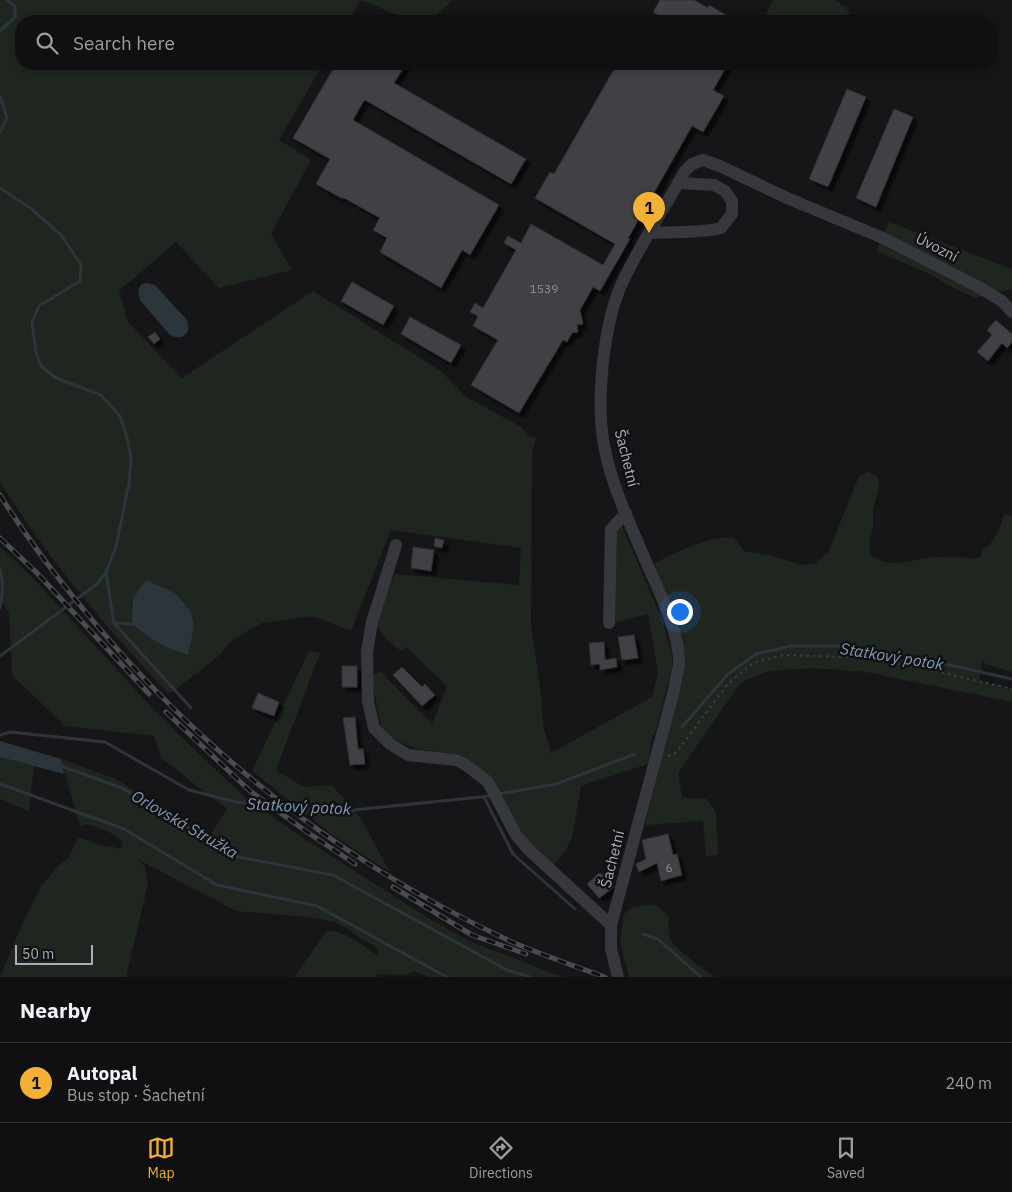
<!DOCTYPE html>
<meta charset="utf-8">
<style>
body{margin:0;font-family:"IBM Plex Sans",sans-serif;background:#19191b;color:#f1f3f6}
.scale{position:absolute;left:15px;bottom:12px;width:78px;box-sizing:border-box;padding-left:5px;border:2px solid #a8adb8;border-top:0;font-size:14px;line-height:18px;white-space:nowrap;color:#a8adb8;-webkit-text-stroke:4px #111113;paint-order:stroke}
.you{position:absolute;left:679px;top:611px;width:18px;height:18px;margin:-12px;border:4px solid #fff;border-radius:50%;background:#1a73e8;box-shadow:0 0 0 8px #1a73e833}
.badge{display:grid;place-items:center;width:32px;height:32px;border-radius:50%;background:#f2b134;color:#111;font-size:16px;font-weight:700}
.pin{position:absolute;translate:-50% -41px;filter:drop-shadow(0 1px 2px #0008)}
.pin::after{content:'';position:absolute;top:26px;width:18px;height:15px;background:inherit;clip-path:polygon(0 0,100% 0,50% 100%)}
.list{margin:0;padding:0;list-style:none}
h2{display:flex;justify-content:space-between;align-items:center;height:65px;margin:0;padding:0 20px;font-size:21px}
h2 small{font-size:16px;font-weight:400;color:#9c9d9f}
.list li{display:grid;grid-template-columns:32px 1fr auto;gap:15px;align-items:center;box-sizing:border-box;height:80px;padding:0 20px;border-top:1px solid #303032}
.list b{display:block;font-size:19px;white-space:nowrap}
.list p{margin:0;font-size:16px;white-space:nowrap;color:#9c9d9f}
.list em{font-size:16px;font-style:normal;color:#9c9d9f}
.icon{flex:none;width:28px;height:28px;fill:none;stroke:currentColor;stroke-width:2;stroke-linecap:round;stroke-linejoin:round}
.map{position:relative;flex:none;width:1012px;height:977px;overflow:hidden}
.search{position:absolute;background:#101012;box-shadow:0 2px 8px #0003;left:15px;right:15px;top:15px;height:55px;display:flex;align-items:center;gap:12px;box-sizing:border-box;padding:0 18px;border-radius:20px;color:#9c9d9f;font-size:19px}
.sheet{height:145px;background:#101012}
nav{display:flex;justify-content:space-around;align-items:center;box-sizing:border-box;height:70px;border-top:1px solid #303032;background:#101012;font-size:14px;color:#9c9d9f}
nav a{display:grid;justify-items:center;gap:2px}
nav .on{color:#f2b134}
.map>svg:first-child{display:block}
.green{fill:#1e261f}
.water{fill:#2c353c}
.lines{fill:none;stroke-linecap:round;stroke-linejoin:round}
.stream{stroke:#2c353c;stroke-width:3}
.building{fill:#404145;stroke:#303034;filter:url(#shadow)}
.path{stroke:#3d3f44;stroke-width:2;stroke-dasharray:2.5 4;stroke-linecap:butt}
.minor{stroke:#37383d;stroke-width:12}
.rail-casing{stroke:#4a4c52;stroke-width:5}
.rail{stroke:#111113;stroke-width:3;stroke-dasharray:9;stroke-linecap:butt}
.labels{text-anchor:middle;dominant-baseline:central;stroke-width:5;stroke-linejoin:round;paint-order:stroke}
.number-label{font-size:12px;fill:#8e929b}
.street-label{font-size:15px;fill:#a8adb8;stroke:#111113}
.water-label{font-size:16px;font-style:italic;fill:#7f9bb3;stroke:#111113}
</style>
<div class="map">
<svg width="1012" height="977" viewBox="0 0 1012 977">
<defs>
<filter id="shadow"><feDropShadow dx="4.5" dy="4.5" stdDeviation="1" flood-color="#0009"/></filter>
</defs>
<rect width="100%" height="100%" fill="#161618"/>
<g class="green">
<path d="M0,0H453L430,21H412L361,0L348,21H21V64H323L279,140L311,160L271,234L292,270L219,288L176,242L119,291L128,322L182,378L313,291L441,371L465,396L521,427L530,437L536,438L532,453L531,623L541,695L543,725L551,753L652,697L658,673L648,614L613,623L612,539L621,523L662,620L672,656V668L656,730L652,737L648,764L581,786L572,838L565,851L553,866L519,833L490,781L458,754L418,749L394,740L381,726L371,675L381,672L432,724L447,686L406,647L401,651L386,639L377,626L383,599L395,574L519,585L521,548L391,530L351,631L312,616L262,623L232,640L220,655L169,694C106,628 48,559 0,482Z"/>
<polygon points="773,0 836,0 849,11 848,21 785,21 766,14"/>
<polygon points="889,222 1012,269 1012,289 975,298 951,287 930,274 876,251"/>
<path d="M869,472L878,477L879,487L873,511V528L869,542L871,555C891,571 914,558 936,557C950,557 965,558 980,558L983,548L988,547L998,532L1005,513L1012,516V672L985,664L983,659L979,681L1012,689V702L866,672L813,668L770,671L744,681L737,688L678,773L682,797L707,799L716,812L718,855L706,856L703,821L645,825L679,689L671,606L654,563C679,552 707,535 734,538L744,551L769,555L803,565L818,563L820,559L828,553L859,476Z"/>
<path d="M0,547L32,577L153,709L197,752L245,797L303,838L430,919L469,941L562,977H428L414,971L405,975L377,974V977H294L326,932C337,926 367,948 377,955L378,949L336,922L307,917L236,911L137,859L145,867L148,884L126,977H0L25,918L41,886L56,868L68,858L78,838C87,839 94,844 103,846C110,847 113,846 120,849L123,842L109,832L87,824L80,827L61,759L116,779L208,839L227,809L161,758L154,736L65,726L12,675L9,614L0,598Z"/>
<polygon points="309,651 320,653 276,770 304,787 332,785 360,817 390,872 331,834 252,771"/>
<polygon points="0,757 34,766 29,811 0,799"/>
<path d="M654,904L668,915C670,924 667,934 672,942C678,950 706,972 715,977H629L620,942L624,914L633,907Z"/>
</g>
<g class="water">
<path d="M146,283L155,285L186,319C193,332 183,342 170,335L140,300L138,290L141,285Z"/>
<path d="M146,580L175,593L191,612L194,626L188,655C163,647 152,640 132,624L133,599Z"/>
<polygon points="0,741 61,759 64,774 0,757"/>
</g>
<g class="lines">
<g class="stream">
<polyline points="0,31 15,17 15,6 7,0"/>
<polyline points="0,96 7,118 0,132"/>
<polyline points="0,188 29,207 61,235 81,265 80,281 39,306 32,323 36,353 41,366 56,378 101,395 120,416 128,441 131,458 129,483 116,547 106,572 97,584 0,656"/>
<path d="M0,569C4,582 3,594 0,608"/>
<polyline points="106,572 114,623 191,708"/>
<polyline points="115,623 132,624"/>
<polyline points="682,727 728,674 756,654 791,646 848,646 901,654 1012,679"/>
<polyline points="0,735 10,732 105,742 189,790 236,802 344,811 490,796"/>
<polyline points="58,765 122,788 238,857 333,875 507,970 530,977"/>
<polyline points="0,784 124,829 217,885 317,906 447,977"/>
<polyline points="499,794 556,784 635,754"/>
<polyline points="484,797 513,854 575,909"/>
<polyline points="643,934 658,939 701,977"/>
</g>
</g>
<g class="building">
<polygon points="660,0 694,0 708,8 709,5 736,21 669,21 653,12"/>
<polygon points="336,64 406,64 394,83 526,159 511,184 365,100 363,102 353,120 499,205 470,255 462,250 441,288 380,252 387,238 373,230 380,218 344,198 341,198 316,184 330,159 293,138"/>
<polygon points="617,64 728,64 713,90 724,96 703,132 692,126 631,233 628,238 630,239 600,291 593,287 580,310 583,324 577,325 578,332 572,333 567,342 563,340 519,413 471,385 498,340 473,326 478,316 470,312 475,303 483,308 516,250 504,243 508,236 521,243 531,224 603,265 615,244 535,198 550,172 554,174"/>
<polygon points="847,89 866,97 828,187 809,179"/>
<polygon points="894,109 913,117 876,207 856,198"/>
<polygon points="352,282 394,306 383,325 341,301"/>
<polygon points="410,317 461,345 451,363 401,334"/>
<polygon points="996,320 1012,334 1012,342 1007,348 1002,343 988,361 977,352 992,335 987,330"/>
<polygon points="155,332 160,339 154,344 148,337"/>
<polygon points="435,538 444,540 442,548 434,546"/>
<polygon points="413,547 434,550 431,571 411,568"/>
<polygon points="634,635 638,658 622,660 618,637"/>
<polygon points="604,642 605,660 616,658 617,667 600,670 600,664 591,665 589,643"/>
<rect x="342" y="666" width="15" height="21"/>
<polygon points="402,667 422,687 425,684 435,695 422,706 393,675"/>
<polygon points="258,693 279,702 274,716 252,708"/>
<polygon points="355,717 358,749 363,749 365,764 350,765 343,718"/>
<polygon points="668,834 673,855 677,854 682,875 661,881 657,863 639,872 636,864 646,859 642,840"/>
<polygon points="606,872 614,881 613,888 599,898 587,884 598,874 600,873 602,875"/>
</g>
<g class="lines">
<polyline class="path" points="668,756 676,753 727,685 753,663 784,655 850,657 914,666 1012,689"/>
<g class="minor">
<path d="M649,233C674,231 697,234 721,228L732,214V201L725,191L714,185L678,183"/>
<polyline points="396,545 372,622 367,652 368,701 374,728 390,744 408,755 456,760 466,765 488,782 516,835 529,850 611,925"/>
<polyline points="609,623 611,529 626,513"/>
<path d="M618,977L611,949V925L674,690C675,681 678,672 679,664C680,630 654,581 641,550C627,517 612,485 605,450C595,405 603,321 624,279C642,242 665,207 685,171L692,164L703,160L720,166L787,198L883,238L977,286L1002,301L1012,312"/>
</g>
<g class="rail-casing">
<g id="rail">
<path d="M0,495C28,540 60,582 94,622C210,761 348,866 512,942C542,955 574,966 605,977"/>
<polyline points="0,538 37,573 149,694"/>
<polyline points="166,712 250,791 307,832 355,864"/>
<polyline points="393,887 472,935 526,954"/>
</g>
</g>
<use href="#rail" class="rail"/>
</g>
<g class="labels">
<g class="number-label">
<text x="544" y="288">1539</text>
<text x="669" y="867">6</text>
</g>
<g class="street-label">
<text transform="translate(937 247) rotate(27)">Úvozní</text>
<text transform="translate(627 458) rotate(76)">Šachetní</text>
<text transform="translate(612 859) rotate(-76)">Šachetní</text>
</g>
<g class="water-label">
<text transform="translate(892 656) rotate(9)">Statkový potok</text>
<text transform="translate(299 806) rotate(3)">Statkový potok</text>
<text transform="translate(185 824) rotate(30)">Orlovská Stružka</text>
</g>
</g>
</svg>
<div class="scale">50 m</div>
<div class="you"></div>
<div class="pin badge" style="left:649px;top:233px">1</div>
<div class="search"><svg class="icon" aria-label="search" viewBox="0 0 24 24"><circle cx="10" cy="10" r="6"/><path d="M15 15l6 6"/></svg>Search here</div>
</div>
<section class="sheet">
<h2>Nearby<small></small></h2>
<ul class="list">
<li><span class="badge">1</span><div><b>Autopal</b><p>Bus stop · Šachetní</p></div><em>240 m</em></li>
</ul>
</section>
<nav>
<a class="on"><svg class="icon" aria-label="map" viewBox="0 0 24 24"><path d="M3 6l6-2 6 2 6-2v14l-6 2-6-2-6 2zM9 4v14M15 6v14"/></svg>Map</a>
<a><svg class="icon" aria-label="directions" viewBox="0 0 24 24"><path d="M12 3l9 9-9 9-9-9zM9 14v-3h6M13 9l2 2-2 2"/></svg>Directions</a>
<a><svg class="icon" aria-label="saved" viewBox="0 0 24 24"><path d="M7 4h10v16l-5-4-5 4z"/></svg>Saved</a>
</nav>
